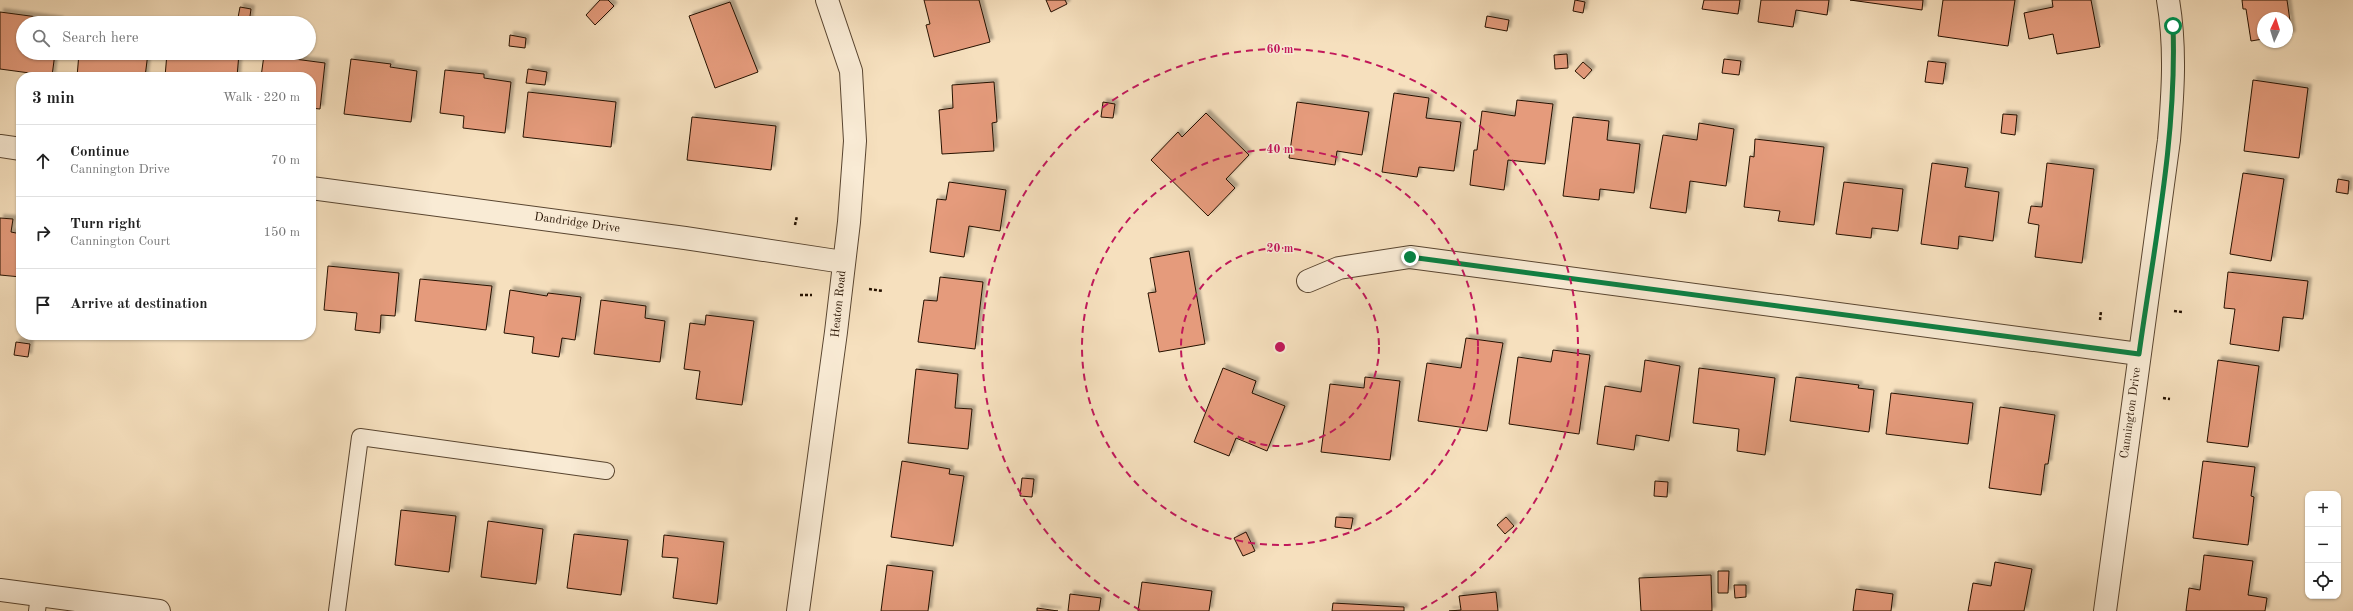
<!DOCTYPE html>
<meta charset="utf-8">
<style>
body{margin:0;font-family:"Old Standard TT",serif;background:#f6f6f6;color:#222}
.controls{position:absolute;right:12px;bottom:12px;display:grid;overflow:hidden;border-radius:8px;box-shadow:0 1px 3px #0004}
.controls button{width:36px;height:36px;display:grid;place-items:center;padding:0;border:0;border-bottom:1px solid #e0e0e0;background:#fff;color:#222;font:20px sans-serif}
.compass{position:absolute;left:2257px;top:12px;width:36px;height:36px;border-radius:50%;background:#fff;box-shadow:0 1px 3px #0004;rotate:4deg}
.stop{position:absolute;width:12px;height:12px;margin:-9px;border:3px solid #0b8043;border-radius:50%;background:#fff}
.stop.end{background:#0b8043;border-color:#fff;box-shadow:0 1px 4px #0008}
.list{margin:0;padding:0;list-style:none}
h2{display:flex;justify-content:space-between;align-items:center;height:52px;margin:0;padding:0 16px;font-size:17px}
h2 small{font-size:13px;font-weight:400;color:#767676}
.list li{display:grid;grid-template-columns:26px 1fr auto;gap:12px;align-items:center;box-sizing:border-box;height:72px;padding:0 16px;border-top:1px solid #e0e0e0}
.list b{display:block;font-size:15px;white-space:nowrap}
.list p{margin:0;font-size:13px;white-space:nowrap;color:#767676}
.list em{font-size:13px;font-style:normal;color:#767676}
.icon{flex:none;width:22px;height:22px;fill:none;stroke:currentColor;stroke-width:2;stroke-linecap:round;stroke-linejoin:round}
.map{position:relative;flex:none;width:2353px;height:611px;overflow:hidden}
.search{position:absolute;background:#fff;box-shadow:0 1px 3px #0004;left:16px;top:16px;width:300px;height:44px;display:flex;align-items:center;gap:10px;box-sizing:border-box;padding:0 14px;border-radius:22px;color:#767676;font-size:15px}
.panel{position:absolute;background:#fff;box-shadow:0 1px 3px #0004;left:16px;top:72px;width:300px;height:268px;border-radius:16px}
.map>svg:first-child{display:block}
.building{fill:#e59b7b;stroke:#251100;filter:url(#shadow)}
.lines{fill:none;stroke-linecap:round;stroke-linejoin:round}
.lane-casing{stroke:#594530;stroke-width:18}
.street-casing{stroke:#594530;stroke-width:24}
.path{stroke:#251100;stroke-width:2.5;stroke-dasharray:3 2;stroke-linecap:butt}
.lane{stroke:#f9ebd5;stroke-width:16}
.street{stroke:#f9ebd5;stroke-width:22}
.route{stroke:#0b8043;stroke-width:5}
.ring{fill:none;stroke:#c2185b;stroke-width:2;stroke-dasharray:7 5}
.labels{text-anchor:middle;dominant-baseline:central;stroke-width:3;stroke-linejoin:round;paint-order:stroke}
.street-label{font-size:12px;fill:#251100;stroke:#f9ebd5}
.centre{fill:#c2185b;stroke:#f9ebd5;stroke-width:2}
.ring-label{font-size:12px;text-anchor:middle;font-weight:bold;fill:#c2185b;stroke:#f9ebd5;stroke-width:3;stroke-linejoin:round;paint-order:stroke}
</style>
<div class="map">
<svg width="2353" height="611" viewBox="0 0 2353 611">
<defs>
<filter id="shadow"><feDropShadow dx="3.5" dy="-3.5" stdDeviation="1" flood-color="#0004"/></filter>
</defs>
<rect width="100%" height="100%" fill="#f6e0be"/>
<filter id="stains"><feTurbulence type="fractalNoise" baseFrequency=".005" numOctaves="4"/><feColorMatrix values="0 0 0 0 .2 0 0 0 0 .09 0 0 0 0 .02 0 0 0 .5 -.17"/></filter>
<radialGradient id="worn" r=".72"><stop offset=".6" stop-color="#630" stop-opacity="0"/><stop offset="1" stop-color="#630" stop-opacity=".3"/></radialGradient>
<g class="building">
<polygon points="600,0 608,0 614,6 595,25 586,15"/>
<polygon points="924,0 979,0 990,42 934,57 926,25 930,24"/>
<polygon points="1046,0 1065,0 1067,4 1051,12"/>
<polygon points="1575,0 1585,2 1583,13 1573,11"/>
<polygon points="1704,0 1740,0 1738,14 1702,9"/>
<polygon points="1761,0 1829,0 1827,15 1796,10 1793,27 1758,22"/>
<polygon points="1850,0 1923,0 1922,10"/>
<polygon points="1943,0 2015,0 2008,46 1938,36"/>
<polygon points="2052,0 2091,0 2100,47 2057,54 2053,34 2029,39 2024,13 2053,7"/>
<polygon points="2242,0 2287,0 2292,35 2287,36 2287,18 2263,18 2263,39 2251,41 2246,9 2243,9"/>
<polygon points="730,2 758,72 715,88 689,16"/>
<polygon points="240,7 251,9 249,23 237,23"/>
<polygon points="0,12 60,20 59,23 23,23 23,53 55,53 52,76 0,69"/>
<polygon points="1487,16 1509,20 1507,31 1485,27"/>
<polygon points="510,35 526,38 525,48 509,46"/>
<polygon points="79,53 148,53 145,77 77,77"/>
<polygon points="167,53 239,53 237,77 165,77"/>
<polygon points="1567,54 1568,68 1555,69 1554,55"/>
<polygon points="264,55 325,63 320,109 311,108 311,77 261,77"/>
<polygon points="351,59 391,64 390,67 417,71 411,122 344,114"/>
<polygon points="1724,59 1741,61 1739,75 1722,73"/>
<polygon points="1928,61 1946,63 1943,84 1925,82"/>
<polygon points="1583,62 1592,70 1584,79 1575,71"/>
<polygon points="528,69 547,72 545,85 526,83"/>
<polygon points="445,70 484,74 484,78 511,82 505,133 463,128 464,116 440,113"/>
<polygon points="2253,80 2308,88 2299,158 2244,151"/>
<polygon points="994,82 997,122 992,123 994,151 942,154 939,110 953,108 952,85"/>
<polygon points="528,92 616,102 611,147 523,137"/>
<polygon points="1394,93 1429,98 1426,118 1461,122 1454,171 1419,167 1417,177 1382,172"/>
<polygon points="1517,100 1553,104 1545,164 1508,160 1504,190 1470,185 1474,150 1477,150 1482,111 1515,116"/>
<polygon points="1103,102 1115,104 1113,118 1101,117"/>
<polygon points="1297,102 1369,112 1362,155 1337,151 1335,165 1289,158"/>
<polygon points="1206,113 1249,155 1226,179 1235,188 1208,216 1151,160 1178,132 1182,137"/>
<polygon points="2003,114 2017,115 2015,135 2001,133"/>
<polygon points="692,117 776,126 771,170 687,160"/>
<polygon points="1573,117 1609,121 1607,140 1640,144 1634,193 1600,189 1599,200 1563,196"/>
<polygon points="1699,123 1734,129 1726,186 1690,181 1686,213 1650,208 1663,135 1697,140"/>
<polygon points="1755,139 1824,147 1814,225 1778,221 1780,211 1744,207 1750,156 1754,157"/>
<polygon points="1932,163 1968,168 1965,187 1999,192 1993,241 1959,236 1958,249 1921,244"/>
<polygon points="2047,163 2094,169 2082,263 2035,257 2039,225 2028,223 2031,206 2042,207"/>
<polygon points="2243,173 2284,179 2271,261 2230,254"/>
<polygon points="2338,179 2349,181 2348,194 2336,192"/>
<polygon points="949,182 1006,190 1000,231 969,226 964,257 930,252 937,199 946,200"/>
<polygon points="1844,182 1903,189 1898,231 1872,228 1871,238 1836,234"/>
<polygon points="0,218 13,219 11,232 21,234 21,277 0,275"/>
<polygon points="1189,251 1205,344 1159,352 1148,293 1156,292 1150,258"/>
<polygon points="328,266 399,273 395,316 381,315 380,333 355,330 357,313 324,310"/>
<polygon points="2228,272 2308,281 2303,319 2283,317 2279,351 2230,344 2235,309 2224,308"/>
<polygon points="940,277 983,282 975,349 918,342 924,300 937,301"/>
<polygon points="420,279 492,286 486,330 415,321"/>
<polygon points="510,290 547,296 548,293 581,297 575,340 562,338 559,357 532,353 534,337 504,333"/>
<polygon points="601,300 646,306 645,318 665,321 660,362 594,354"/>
<polygon points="706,315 754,321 742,405 696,399 700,371 684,369 690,323 705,325"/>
<polygon points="1466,338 1503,343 1487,431 1418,421 1427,363 1461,368"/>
<polygon points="16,342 30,344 28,357 14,355"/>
<polygon points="1553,350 1590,355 1579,434 1509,424 1518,357 1551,362"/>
<polygon points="1645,360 1680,366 1669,441 1636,435 1634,450 1597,444 1605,386 1641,392"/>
<polygon points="2218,360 2259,366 2248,447 2207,442"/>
<polygon points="1223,368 1256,381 1252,393 1285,406 1267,451 1236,438 1229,456 1194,442"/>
<polygon points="1699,368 1775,378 1765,455 1737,451 1739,429 1693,423"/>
<polygon points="916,369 958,374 955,408 972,409 968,449 908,443"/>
<polygon points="1365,377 1400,381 1390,460 1321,452 1330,384 1364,388"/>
<polygon points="1796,377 1859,385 1858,388 1874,390 1869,432 1790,421"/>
<polygon points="1891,393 1973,403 1968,444 1886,434"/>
<polygon points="2000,407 2055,415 2048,464 2045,464 2041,495 1989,488"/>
<polygon points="902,461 950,469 949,474 964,476 953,546 891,537"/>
<polygon points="2203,461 2255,467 2251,496 2254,497 2248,545 2193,538"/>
<polygon points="1022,478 1034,479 1032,497 1020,496"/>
<polygon points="1655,481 1668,482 1667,497 1654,496"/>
<polygon points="401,510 456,516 449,572 395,565"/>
<polygon points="1336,517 1353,518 1351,529 1335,527"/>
<polygon points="1506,517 1514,526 1505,534 1497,525"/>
<polygon points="488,521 543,529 536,584 481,577"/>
<polygon points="1246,532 1255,551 1243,556 1234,538"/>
<polygon points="574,534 628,540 621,595 567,588"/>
<polygon points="664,535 724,542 717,604 673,598 678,558 662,557"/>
<polygon points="2204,555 2253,561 2248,595 2267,598 2265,611 2186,611 2189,588 2200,590"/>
<polygon points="1995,562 2032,569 2024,611 1968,611 1973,583 1991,586"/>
<polygon points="887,565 933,571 928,611 881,611"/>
<polygon points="1718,571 1729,571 1728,593 1718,593"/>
<polygon points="1711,575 1712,611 1641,611 1639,578"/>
<polygon points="1142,582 1212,591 1209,611 1138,611"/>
<polygon points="1734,585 1746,585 1746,597 1735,598"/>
<polygon points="1856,589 1893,594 1891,611 1853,611"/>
<polygon points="1496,592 1498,611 1449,611 1461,610 1459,596"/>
<polygon points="1070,594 1101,598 1099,611 1068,611"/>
<polygon points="1333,603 1404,607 1404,611 1332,611"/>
<polygon points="1037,608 1058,611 1037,611"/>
</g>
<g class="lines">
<g class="lane-casing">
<g id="lane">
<polyline points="37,611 39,595"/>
<polyline points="337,611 360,437 606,471"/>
</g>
</g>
<g class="street-casing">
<g id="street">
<polyline points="0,146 21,149"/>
<polyline points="311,188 685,238 843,262"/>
<polyline points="1308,281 1339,268 1410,257 2139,354"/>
<polyline points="0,590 159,611"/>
<polyline points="798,611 836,332 849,222 855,141 851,71 827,0"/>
<path d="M2105,611L2169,140C2173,92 2176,47 2168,0"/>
</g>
</g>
<g class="path">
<polyline points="795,225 797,216"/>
<polyline points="869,289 883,291"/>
<polyline points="800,295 812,295"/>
<polyline points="2174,311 2182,312"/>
<polyline points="2100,320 2101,311"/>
<polyline points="2163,398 2170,399"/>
</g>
<use href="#lane" class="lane"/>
<use href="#street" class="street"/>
</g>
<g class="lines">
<path class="route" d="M1410,257L2139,354C2154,246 2177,136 2173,26"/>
</g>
<g class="ring">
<circle cx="1280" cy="347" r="99"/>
<circle cx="1280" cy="347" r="198"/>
<path d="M1140 610A298 298 0 1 1 1420 610"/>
</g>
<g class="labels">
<g class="street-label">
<text transform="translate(577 223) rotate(8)">Dandridge Drive</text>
<text transform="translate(839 304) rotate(-84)">Heaton Road</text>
<text transform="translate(2131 413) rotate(-82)">Cannington Drive</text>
</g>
</g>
<circle cx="1280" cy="347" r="6" class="centre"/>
<g class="ring-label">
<text x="1280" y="53">60 m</text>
<text x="1280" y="153">40 m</text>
<text x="1280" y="252">20 m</text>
</g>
<rect width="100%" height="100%" filter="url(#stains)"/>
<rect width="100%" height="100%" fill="url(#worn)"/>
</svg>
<div class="controls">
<button>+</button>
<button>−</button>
<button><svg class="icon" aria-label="locate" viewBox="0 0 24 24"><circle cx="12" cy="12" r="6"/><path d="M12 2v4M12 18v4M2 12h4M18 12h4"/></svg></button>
</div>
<svg class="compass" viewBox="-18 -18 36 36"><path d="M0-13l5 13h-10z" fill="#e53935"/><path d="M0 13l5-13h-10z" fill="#767676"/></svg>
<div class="stop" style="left:2173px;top:26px"></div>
<div class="stop end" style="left:1410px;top:257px"></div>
<div class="search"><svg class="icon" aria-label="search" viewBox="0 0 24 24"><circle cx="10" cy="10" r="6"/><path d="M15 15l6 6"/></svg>Search here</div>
<section class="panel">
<h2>3 min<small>Walk · 220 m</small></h2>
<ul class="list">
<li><svg class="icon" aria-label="ahead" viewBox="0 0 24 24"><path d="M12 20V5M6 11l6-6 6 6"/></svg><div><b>Continue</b><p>Cannington Drive</p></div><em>70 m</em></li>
<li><svg class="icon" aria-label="right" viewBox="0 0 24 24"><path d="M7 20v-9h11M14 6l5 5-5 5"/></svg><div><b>Turn right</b><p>Cannington Court</p></div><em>150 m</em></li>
<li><svg class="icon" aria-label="arrive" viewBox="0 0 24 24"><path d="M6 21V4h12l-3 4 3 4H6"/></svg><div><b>Arrive at destination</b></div></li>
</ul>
</section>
</div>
